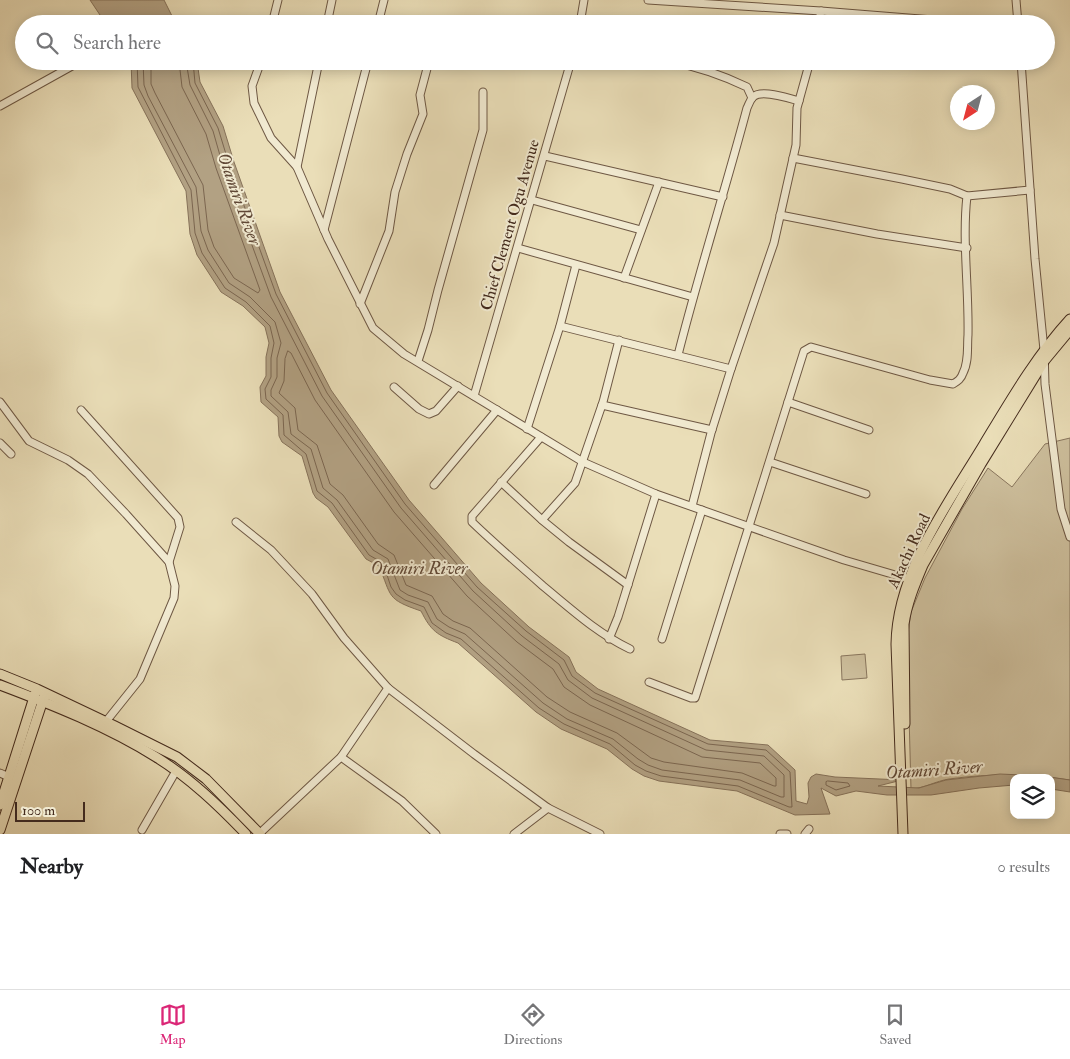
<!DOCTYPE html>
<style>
body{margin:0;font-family:"IM FELL Double Pica",serif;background:#f2f2f2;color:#202124}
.controls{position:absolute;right:15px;bottom:15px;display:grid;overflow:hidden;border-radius:10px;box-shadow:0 2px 12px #0003}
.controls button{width:45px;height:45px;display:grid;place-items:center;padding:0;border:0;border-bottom:1px solid #e0e0e0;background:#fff;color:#202124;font:25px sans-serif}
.compass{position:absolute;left:950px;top:85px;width:45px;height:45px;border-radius:50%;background:#fff;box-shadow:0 2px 12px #0003;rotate:216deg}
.scale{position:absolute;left:15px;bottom:12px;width:70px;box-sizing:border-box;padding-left:5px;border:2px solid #442b1d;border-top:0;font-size:14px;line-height:18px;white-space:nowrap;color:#442b1d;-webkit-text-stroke:4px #f1ead1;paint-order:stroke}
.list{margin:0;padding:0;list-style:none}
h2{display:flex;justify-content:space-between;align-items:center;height:65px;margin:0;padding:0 20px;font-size:21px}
h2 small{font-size:16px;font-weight:400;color:#757577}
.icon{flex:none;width:28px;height:28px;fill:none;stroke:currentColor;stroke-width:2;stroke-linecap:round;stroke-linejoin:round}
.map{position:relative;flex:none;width:1070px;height:834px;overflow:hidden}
.search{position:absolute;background:#fff;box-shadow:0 2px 12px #0003;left:15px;right:15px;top:15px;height:55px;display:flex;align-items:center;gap:12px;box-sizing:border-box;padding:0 18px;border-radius:28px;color:#757577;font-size:19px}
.sheet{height:155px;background:#fff}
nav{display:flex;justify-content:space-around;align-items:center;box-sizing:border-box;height:70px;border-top:1px solid #e0e0e0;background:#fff;font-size:14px;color:#757577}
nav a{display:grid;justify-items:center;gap:2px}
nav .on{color:#db2777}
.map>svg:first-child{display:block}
.green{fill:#cec09e;stroke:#89765e}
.water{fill:#b2a183;stroke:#86725a}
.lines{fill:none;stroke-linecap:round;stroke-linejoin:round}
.shore{stroke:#7b6650;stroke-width:1}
.minor-casing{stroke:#6e5844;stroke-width:9}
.major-casing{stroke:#442b1d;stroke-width:11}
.minor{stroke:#f1ead1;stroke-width:7}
.major{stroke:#eadeb8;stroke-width:9}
.labels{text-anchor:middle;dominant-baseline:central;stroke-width:4;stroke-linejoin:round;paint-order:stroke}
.street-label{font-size:16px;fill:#442b1d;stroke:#f1ead1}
.water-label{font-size:18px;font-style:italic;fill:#604836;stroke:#f1ead1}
</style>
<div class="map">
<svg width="1070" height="834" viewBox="0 0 1070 834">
<rect width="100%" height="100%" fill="#eadeb8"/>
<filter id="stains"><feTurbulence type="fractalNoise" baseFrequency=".004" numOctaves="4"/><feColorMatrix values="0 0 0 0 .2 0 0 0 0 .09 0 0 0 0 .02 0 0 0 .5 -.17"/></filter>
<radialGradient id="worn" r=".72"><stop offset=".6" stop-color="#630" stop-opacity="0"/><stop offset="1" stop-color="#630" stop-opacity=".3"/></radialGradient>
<g class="green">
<path d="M1070,438V780C1026,774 993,773 949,779C936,781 925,788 911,789L907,640L911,612L925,578L962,509L988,468L1012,487L1045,444Z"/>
<polygon points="865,654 867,678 842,680 841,656"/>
</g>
<g class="water">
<polygon points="90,0 164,0 176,24 106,24"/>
<path d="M131,61H197L200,82L223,126L234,162L280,292L331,390L409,500L481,583L529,627L569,657L576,672L598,689L710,740L768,745L795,770L796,801L807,804L809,797L808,783L811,777L816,774L835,777L902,780L878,786L919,788L946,780L1000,774L1043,776L1070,780V792L1051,789V778H1014V785L979,788L931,795H887L856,791L836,796L821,788L830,814L795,815L737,791L659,781L644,776L632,769L607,749L561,729L536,712L458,643C437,635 431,631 421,611C386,599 392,597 379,566L366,559L328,507L316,498L313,493L302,456L282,442L279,436L278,417L261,402L260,387L266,376V357L269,343L265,327L243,306L221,292L197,255L190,234L186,191L132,88Z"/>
</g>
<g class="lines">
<g class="shore">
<polyline points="137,61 138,87 191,190 195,233 202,253 225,288 246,302 270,326 274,343 271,358 271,377 265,389 266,399 283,415 284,435 306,454 317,491 332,503 369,555 383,563 391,587 396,594 405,600 424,607 432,623 446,633 461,639 539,708 564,724 610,744 635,765 646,771 661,776 738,786 789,807 792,807 790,772 766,750 708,744 595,693 572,676 564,660 526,631 477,587 405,504 327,393 276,294 229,164 218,128 195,83 193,61"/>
<polyline points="143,61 144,85 148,96 196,187 201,231 208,250 229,283 250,297 275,322 281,343 277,358 277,377 271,390 271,396 288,412 291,434 311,449 323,488 337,500 373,550 388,559 400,590 408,595 428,602 437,619 449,627 465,634 543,703 567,719 613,739 638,759 648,765 662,770 740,780 781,797 784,797 784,775 764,756 706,750 592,698 568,680 559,664 522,636 473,591 401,508 322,396 271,297 223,166 213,131 190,85 186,61"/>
<polyline points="151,61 151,84 155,93 203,185 208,230 214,247 234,278 258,293 260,290 216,168 206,134 182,87 179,61"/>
<polygon points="288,351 291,353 315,400 394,512 467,596 517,642 553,669 564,687 590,705 702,757 760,763 776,778 776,786 774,786 742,773 664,762 651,758 617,733 570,712 547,697 470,628 453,621 443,614 432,596 406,585 394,555 378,544 343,495 330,484 317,445 298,430 295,408 279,393 284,381 285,359"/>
<polygon points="828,781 848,783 850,786 836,790 826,785 826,782"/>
</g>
<g class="minor-casing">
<g id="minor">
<polyline points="648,0 821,11 983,24"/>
<polyline points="1016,0 1018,24"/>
<polyline points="272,24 278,0"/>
<polyline points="327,24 332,0"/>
<polyline points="378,24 384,0"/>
<polyline points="580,24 584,0"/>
<polyline points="818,24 821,11"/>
<polyline points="261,61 252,86 254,103 271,138 297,167 328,239 373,328 404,354 583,462 656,494 844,560 909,579"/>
<path d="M668,61C695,66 722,75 747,87L752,98"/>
<polyline points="1021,61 1035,259 1044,350 1045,384 1061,509 1070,537"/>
<polyline points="0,106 81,61"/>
<polyline points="545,156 723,197"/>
<polyline points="793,158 902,179 950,189 967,196 1030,190"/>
<polyline points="297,167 319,61"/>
<polyline points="532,200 641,230"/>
<polyline points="780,215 877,234 967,248"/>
<polyline points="324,230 368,61"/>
<polyline points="518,248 693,297"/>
<polyline points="624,278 659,182"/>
<polyline points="360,304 389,231 395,192 407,154 423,114 420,95 429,61"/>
<polyline points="560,326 731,369"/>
<path d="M678,355C699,272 725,191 747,108C749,104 750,100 753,97C761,89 789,98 799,101"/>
<polyline points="418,361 428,330 438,290 483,130 483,92"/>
<polyline points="394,387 419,409 429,414 436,411 458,386"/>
<polyline points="474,396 571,61"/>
<polyline points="0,402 29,441 68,460 88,474 126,514 169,562 175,586 174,598 140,679 104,724"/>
<polyline points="788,402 869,430"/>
<polyline points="602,405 712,430"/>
<polyline points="81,410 178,518 180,527 169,562"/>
<polyline points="527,429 560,326 576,265"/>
<path d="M541,437L472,516V522C495,544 519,565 543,586C571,609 597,633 630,649"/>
<polyline points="0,443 11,454"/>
<polyline points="770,462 866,494"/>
<polyline points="501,482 542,520 569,542 628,585"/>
<polyline points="434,485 497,410"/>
<polyline points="692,506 711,433 731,369 774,243 796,145 797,108 810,61"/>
<polyline points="542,520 575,483 603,402 619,340"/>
<polyline points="236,522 271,550 312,594 344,638 388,688 474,754 548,808 600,834"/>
<polyline points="609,639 618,617 656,494"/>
<polyline points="662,639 702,510"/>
<path d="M649,682L691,698H695L696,695L804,351L811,347L930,380L953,384C958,381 961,379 963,373C969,362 967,347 968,335C969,289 962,240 967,196"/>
<polyline points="341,757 388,688"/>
<polyline points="0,773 9,777"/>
<polyline points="142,830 176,771"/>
<polyline points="259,834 341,757 402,801 436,834"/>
<polyline points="514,834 548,808"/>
<polyline points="780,834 787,834"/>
<polyline points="805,834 809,829"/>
</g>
</g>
<g class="major-casing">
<g id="major">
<polyline points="0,674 37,689 115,726 177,757 206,779 260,834"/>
<path d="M0,685C53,705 108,727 156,757C190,778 219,806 246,834"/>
<path d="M905,724L904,624C907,603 915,584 923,565L981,464L1045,360L1070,330"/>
<polyline points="0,805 35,694"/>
<polyline points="0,830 44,697"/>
<path d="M903,834L896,644C897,572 948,504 984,444C1010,401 1036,356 1070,319"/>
</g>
</g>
<use href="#minor" class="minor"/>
<use href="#major" class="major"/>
</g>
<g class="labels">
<g class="street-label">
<text transform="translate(510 225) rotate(-74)">Chief Clement Ogu Avenue</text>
<text transform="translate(909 551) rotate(-65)">Akachi Road</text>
</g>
<g class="water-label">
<text transform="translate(239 199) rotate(70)">Otamiri River</text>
<text x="419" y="568">Otamiri River</text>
<text transform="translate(934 770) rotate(-4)">Otamiri River</text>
</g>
</g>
<rect width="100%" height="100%" filter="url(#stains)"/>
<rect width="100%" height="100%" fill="url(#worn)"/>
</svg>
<div class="controls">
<button><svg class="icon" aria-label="layers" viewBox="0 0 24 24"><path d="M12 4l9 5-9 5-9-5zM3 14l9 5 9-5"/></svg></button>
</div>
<svg class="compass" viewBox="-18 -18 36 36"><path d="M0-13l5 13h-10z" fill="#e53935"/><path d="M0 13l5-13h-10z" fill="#757577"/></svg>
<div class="scale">100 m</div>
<div class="search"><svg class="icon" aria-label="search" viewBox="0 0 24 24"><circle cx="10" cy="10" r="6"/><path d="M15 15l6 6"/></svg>Search here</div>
</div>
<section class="sheet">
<h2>Nearby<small>0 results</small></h2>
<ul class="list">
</ul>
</section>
<nav>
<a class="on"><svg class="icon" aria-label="map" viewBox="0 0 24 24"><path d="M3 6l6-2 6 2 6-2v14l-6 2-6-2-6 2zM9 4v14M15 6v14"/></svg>Map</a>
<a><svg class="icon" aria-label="directions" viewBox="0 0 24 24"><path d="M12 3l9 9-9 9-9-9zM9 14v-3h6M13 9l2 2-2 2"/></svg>Directions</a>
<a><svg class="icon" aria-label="saved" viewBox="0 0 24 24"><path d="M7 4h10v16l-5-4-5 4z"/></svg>Saved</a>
</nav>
